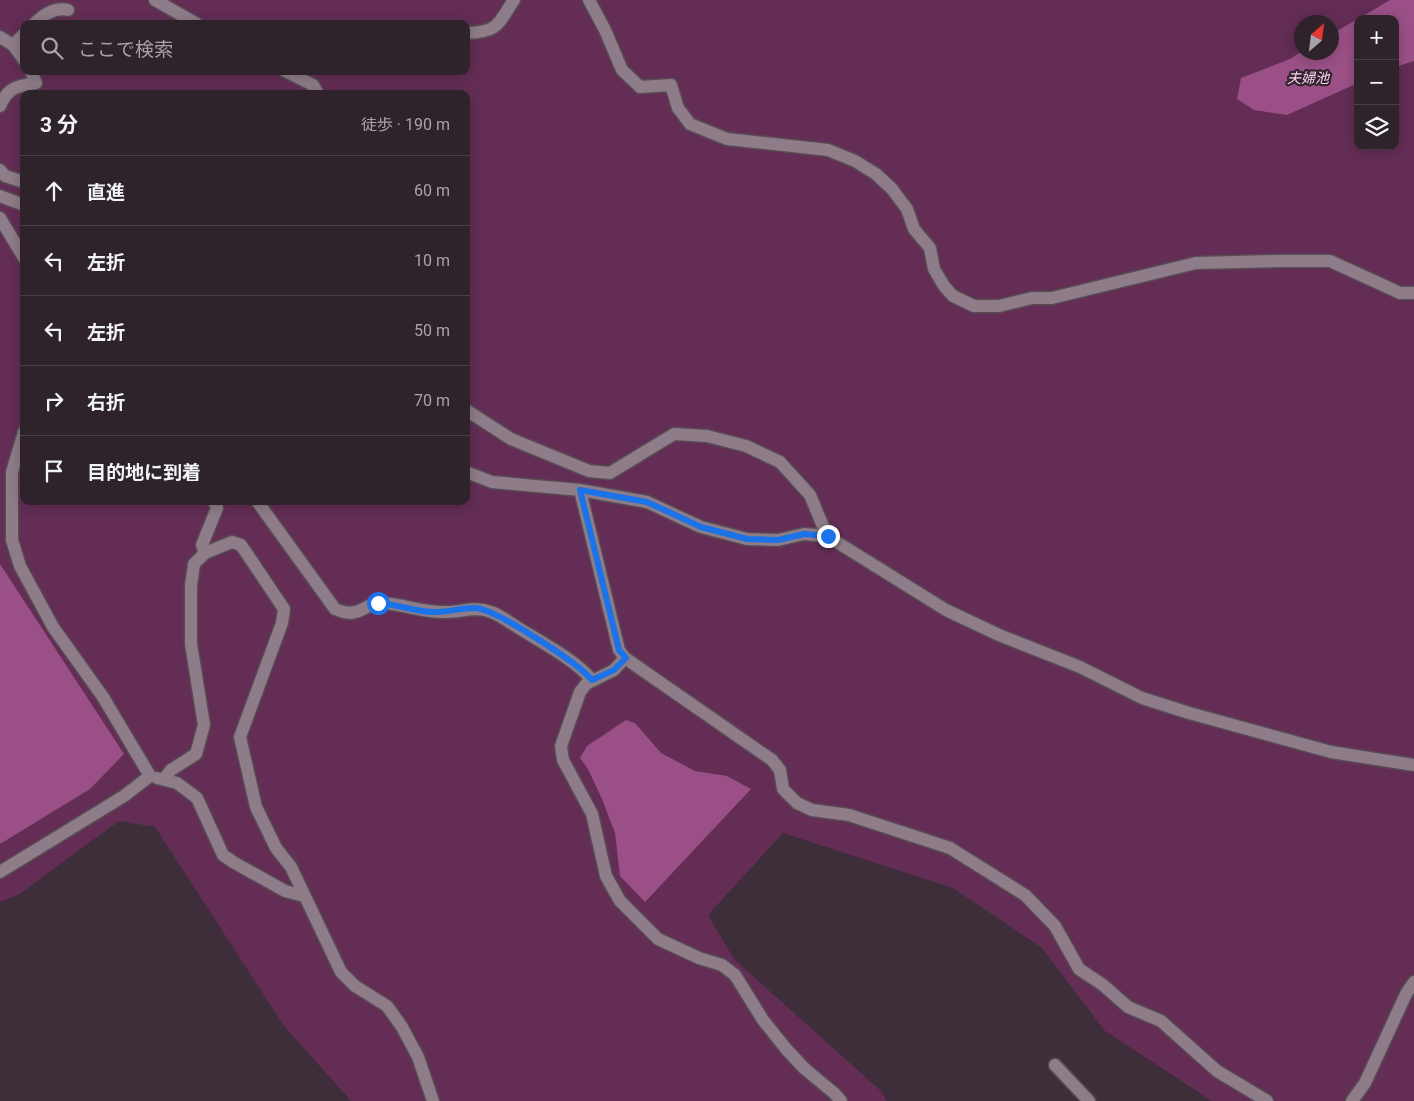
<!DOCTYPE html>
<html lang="ja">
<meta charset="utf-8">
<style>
body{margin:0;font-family:Roboto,"Noto Sans JP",sans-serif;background:#3a2f37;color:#f1f3f6}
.controls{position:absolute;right:15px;top:15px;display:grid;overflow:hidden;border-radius:10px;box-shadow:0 2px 12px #0003}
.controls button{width:45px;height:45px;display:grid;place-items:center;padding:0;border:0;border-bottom:1px solid #493f47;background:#2e222b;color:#f1f3f6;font:25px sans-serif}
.compass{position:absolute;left:1294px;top:15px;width:45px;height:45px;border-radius:50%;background:#2e222b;box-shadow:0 2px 12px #0003;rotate:28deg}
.stop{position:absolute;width:15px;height:15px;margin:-11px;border:4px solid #1a73e8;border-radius:50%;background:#fff}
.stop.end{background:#1a73e8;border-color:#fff;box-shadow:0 1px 5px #0008}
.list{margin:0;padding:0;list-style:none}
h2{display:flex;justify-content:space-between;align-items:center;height:65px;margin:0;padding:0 20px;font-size:21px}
h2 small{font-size:16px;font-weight:400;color:#a7a4a9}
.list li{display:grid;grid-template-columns:32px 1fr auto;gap:15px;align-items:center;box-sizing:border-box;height:70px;padding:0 20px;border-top:1px solid #493f47}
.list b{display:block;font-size:19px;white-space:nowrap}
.list em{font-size:16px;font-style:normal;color:#a7a4a9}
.icon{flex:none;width:28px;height:28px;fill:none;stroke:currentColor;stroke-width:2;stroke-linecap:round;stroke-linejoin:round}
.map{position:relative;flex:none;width:1414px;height:1101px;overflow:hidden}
.search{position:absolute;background:#2e222b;box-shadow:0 2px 12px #0003;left:20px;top:20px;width:450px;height:55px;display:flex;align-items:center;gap:12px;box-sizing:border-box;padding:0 18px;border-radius:10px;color:#a7a4a9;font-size:19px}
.panel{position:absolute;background:#2e222b;box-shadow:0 2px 12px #0003;left:20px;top:90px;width:450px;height:415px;border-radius:10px}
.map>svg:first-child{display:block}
.green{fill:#632d55;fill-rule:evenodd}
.water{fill:#9a5086}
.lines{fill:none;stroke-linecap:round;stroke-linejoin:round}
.service-casing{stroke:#584b54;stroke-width:15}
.minor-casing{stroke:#584b54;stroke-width:15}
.service{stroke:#8e7c88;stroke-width:12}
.minor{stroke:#8e7c88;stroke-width:12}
.route{stroke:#1a73e8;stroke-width:6}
.labels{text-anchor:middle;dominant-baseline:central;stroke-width:4.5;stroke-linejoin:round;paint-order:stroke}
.water-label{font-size:14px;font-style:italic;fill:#fbd1ee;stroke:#33242e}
</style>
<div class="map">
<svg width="1414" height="1101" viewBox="0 0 1414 1101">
<rect width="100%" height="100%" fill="#3d2e39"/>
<path class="green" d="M0,0H1414V1101H1212L1105,1031L1042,948L953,888L783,833L708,915L734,959L881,1091L887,1101H351L284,1026L155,827L119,821L18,895L0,902ZM1358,19H1395V146H1358ZM1302,22H1332V52H1302ZM24,24H466V71H24ZM24,94H466V501H24Z"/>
<g class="water">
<polygon points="1390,0 1414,0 1414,61 1395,67 1395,19 1358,19 1358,83 1287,115 1254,110 1237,99 1241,78 1290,59 1301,52 1332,52 1332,34"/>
<polygon points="0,564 124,754 90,789 0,844"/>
<polygon points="626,720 635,723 661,753 695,771 727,776 751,789 645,902 620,876 615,833 602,799 588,769 580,758 587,746"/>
</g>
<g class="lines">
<g class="service-casing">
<g id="service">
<polyline points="155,0 197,24"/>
<polyline points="589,0 605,30 622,70 640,87 671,85 678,108 690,124 727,139 828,150 855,161 876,174 892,189 907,209 914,229 930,248 934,269 944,286 953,296 974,306 999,306 1032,298 1052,298 1196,263 1277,261 1330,261 1400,293 1414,293"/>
<path d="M34,24C44,14 55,7 68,10"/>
<path d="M466,33C499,32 497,25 514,0"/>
<polyline points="0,37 13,45 24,34"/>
<polyline points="13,45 24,60"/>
<polyline points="285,71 313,85 318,94"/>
<path d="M0,106C8,87 17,86 36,83L31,71"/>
<polyline points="0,170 5,176 24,182"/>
<polyline points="0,196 24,205"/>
<polyline points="0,218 24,258"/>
<polyline points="466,410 511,439 589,471 610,473 674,434 707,436 746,446 780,462 810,495 827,536"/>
<polyline points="466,472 492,482 580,490 647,502 701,527 747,539 778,540 804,534 827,536 946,610 999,635 1080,667 1142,698 1189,713 1331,752 1414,765"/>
<polyline points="580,490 619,650 625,658 772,760 780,770 783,789 797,803 812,810 849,815 950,848 1025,895 1055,926 1079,969 1103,985 1128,1007 1161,1021 1217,1071 1267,1101"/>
<path d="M257,501L335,609C361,620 362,603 382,603C404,604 424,613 446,612C462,612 475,606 491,612C500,615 509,622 517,627C541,642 574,659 592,680"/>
<polyline points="205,553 202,545 217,508 214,501"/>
<polyline points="625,658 614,670 586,684 580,692 561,746 563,760 592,814 606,876 620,901 658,939 699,958 722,965 735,975 763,1020 787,1050 805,1069 834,1093 841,1101"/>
<polyline points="157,778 177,783 197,798 223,855 233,862 285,891 304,896"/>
<polyline points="164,779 171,770 196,754 204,725 191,644 191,586 194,564 205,553 232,542 241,545 284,609 282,623 240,737 256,807 276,848 291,867 341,972 355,986 387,1006 402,1027 418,1057 433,1101"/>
<polyline points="0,872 124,796 150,776 103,697 53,627 20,566 12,540 12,472 24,432"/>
<polyline points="1352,1101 1365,1083 1406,994 1414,982"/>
</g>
</g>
<g class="minor-casing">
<polyline id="minor" points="1055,1065 1089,1101"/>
</g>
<use href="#service" class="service"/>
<use href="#minor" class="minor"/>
</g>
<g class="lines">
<path class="route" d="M378,603C396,604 413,611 431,612C446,613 464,607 476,608C497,610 578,663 592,680L614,670L626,658L619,650L580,490L647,502L701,527L747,539L778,540L804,534L828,536"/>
</g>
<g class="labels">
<g class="water-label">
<text x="1308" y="78">夫婦池</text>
</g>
</g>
</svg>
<div class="controls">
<button>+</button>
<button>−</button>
<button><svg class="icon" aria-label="layers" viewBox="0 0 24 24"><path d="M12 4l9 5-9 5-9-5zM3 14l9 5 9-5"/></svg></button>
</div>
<svg class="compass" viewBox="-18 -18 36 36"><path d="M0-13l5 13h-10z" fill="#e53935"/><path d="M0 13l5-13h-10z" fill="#a7a4a9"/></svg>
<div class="stop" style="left:378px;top:603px"></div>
<div class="stop end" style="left:828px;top:536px"></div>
<div class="search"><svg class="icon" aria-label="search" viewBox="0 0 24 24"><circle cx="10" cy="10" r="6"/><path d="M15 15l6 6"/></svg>ここで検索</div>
<section class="panel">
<h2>3 分<small>徒歩 · 190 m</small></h2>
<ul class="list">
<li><svg class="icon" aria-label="ahead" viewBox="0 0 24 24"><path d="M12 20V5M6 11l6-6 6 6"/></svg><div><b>直進</b></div><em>60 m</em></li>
<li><svg class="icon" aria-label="left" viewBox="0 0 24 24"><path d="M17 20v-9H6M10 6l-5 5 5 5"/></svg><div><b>左折</b></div><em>10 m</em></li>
<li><svg class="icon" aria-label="left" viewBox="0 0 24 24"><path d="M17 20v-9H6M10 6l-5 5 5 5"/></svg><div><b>左折</b></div><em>50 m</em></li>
<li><svg class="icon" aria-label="right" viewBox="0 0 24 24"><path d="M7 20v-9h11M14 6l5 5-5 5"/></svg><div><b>右折</b></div><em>70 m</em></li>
<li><svg class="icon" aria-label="arrive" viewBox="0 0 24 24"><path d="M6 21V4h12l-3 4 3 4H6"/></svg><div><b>目的地に到着</b></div></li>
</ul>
</section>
</div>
